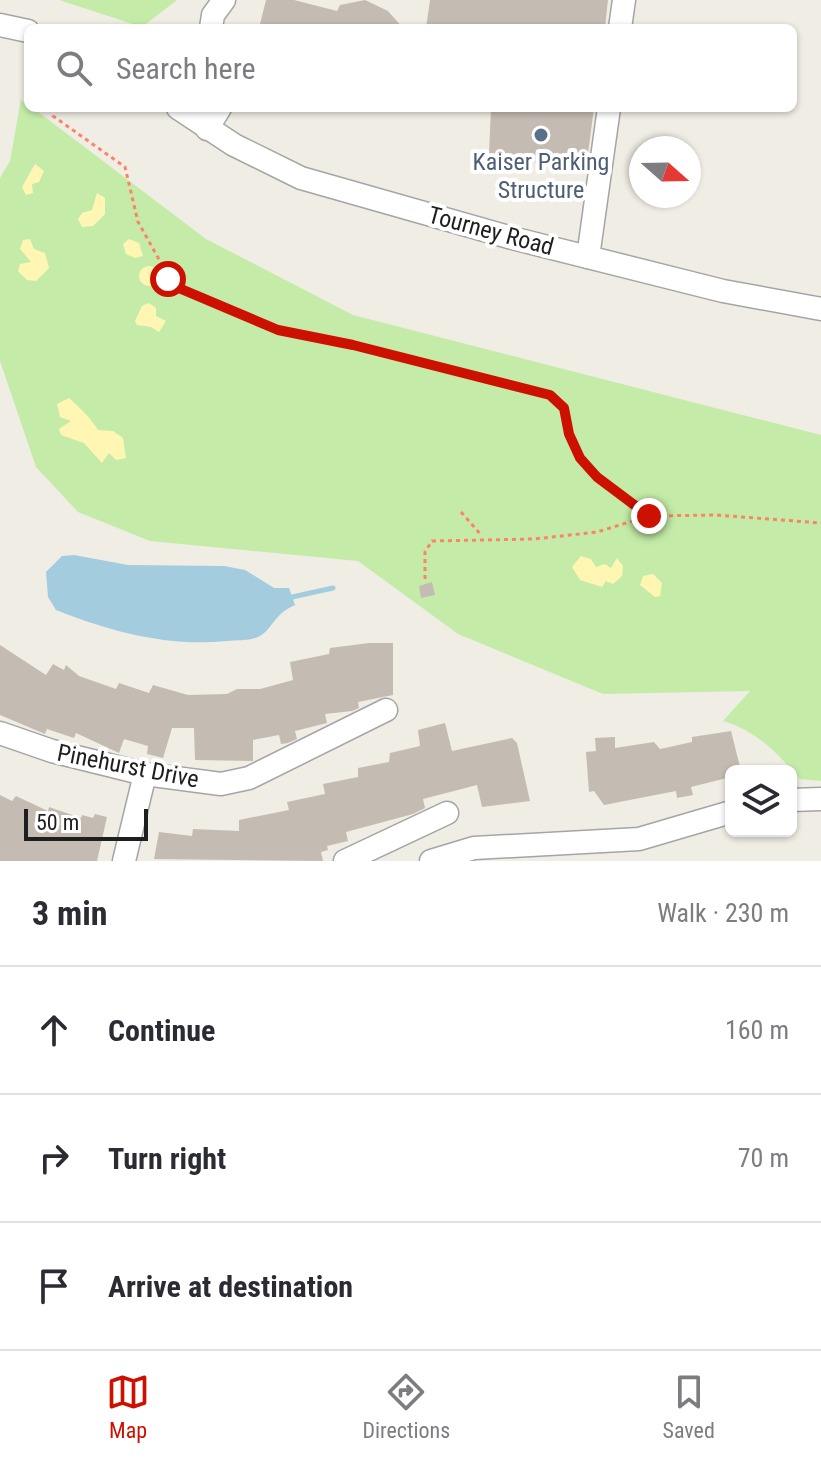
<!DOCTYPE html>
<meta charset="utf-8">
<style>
body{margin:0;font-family:"Roboto Condensed",sans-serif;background:#f7f7f7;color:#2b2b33}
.controls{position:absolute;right:24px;bottom:24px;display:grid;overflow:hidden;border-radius:12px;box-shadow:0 2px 6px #0004}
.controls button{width:72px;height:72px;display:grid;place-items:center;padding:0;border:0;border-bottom:2px solid #e1e1e2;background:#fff;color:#2b2b33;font:40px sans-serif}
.compass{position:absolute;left:629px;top:136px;width:72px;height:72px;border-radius:50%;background:#fff;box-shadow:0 2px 6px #0004;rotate:110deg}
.scale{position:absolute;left:24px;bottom:20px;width:124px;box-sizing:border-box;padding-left:8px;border:4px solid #1e1e1e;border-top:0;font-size:22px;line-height:28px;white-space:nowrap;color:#1e1e1e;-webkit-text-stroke:6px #fff;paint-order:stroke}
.stop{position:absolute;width:24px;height:24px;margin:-18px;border:6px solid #cd1100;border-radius:50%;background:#fff}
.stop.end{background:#cd1100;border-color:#fff;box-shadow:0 2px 8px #0008}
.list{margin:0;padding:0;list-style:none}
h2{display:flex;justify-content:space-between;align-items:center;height:104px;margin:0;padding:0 32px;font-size:34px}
h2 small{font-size:26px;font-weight:400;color:#7c7c81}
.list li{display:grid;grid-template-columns:52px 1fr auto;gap:24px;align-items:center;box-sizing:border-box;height:128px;padding:0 32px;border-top:2px solid #e1e1e2}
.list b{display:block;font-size:30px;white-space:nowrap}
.list em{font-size:26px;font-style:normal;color:#7c7c81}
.icon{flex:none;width:44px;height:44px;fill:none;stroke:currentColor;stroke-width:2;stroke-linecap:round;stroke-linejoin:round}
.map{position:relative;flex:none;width:821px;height:861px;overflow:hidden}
.search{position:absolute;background:#fff;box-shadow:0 2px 6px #0004;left:24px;right:24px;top:24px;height:88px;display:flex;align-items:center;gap:20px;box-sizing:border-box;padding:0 28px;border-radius:12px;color:#7c7c81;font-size:30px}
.sheet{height:488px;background:#fff}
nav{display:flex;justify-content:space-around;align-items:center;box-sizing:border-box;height:112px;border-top:2px solid #e1e1e2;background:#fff;font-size:22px;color:#7c7c81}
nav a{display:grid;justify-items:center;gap:4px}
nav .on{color:#cd1100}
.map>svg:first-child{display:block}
.grass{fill:#c4eca8}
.sand{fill:#fff6b3}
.water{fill:#a3ccdf}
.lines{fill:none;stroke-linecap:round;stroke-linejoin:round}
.stream{stroke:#a3ccdf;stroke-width:5}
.building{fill:#c4bcb3}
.minor-casing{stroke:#a5a5a5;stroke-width:25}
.path{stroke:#ff8266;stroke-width:3;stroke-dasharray:4 4;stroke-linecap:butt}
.minor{stroke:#fff;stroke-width:22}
.route{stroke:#cd1100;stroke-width:10}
.service-dot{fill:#5c6f8a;stroke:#fff;stroke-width:3}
.labels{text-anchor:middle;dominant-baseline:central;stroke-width:8;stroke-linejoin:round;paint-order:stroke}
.service-label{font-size:24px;fill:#4e5e75;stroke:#fff}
.street-label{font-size:24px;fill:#1e1e1e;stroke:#fff}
</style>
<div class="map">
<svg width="821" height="861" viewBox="0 0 821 861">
<rect width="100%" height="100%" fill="#f0ede4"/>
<g class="grass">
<polygon points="59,0 177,0 142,27"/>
<path d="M21,99L28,108H33L206,239L353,315L821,435V781L800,779C777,753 757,731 723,721L750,691L603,694L458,634L358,561L150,541L78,512L36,467L0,361V178L10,161Z"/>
</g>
<g class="sand">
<polygon points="35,164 44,171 39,182 32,184 33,193 26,195 22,187"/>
<polygon points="97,193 105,198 105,214 93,226 82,227 78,219 82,213 92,210"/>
<polygon points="30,239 34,249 45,253 49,268 36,281 27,280 18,271 20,264 31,262 20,249 23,240"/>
<polygon points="129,239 139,243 143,256 135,258 126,254 123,244"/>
<circle cx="149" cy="276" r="10"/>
<polygon points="149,303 156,308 156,316 166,321 159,332 151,327 137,325 135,321 142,306"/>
<path d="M69,398C81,409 89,416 98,430L113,431L123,438L126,458L116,460L109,453L102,463L84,443L61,435L59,429L71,421L60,417L57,404Z"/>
<polygon points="581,556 591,559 596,567 605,564 611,568 617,558 623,566 622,576 613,584 606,581 602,587 580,580 572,567"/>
<polygon points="653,574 662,583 660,596 655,597 640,585 643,576"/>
</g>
<path class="water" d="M74,555L128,565L224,566L245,570L274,588H289L295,605C272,615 273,630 258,637C249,641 237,640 227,641C168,647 112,632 56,610L48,597L46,572L62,556Z"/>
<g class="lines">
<polyline class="stream" points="292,597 333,588"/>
</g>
<g class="building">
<polygon points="266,0 294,0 337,11 340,5 365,0 388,11 403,28 259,28"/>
<polygon points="430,0 608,0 605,28 426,28"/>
<polygon points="491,108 594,108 587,161 575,159 574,170 489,154"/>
<polygon points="432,582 435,595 421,598 419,586"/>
<polygon points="369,643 393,643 393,695 358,702 359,708 352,711 325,714 327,723 295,731 297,739 288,743 281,744 279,735 253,740 253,761 195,760 194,728 172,728 163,758 147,754 148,746 124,739 119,753 76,733 74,738 47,729 45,734 0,715 0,645 46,675 53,664 64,670 66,665 79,676 116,689 119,683 149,693 153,685 188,695 227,694 237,689 260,689 293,680 290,662 329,654 330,648"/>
<polygon points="445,723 452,751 512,738 517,743 530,801 482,807 477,785 423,799 425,808 413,814 346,832 348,841 327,846 328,850 321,852 323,861 154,859 159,832 192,836 193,829 239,831 239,820 289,810 287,802 325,794 323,784 358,777 358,768 389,762 390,753 420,746 418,730"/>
<polygon points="731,731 741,771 731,771 731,777 691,787 693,795 677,798 676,791 604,805 594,791 589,792 586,752 596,751 595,738 615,737 615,748 654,742 660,749 692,742 692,737"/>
<polygon points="0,795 12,801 16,796 48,811 49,807 81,818 82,815 93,818 95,814 107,817 97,861 0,861"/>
</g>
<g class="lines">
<g class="minor-casing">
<g id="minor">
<polyline points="0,25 28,31"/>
<polyline points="211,28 213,15 224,0"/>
<polyline points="620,28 624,0"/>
<polyline points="178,108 234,145 301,178 512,238 723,291 821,309"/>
<polyline points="207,129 220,108"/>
<polyline points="588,257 609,108"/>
<polyline points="0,733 52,751 145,774 221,784 249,778 386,710"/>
<polyline points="791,800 821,799"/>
<polyline points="124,861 145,774"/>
<polyline points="345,861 447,813"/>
<polyline points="431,861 474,848 639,839 731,812"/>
</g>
</g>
<g class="path">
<path d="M50,108L53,116L125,167L138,222L174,286L278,330L353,345L550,395C572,415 565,432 579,456C594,483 626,500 651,516"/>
<polyline points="461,512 482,536"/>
<polyline points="425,579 425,552 432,541 534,539 597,532 649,516 716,515 821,523"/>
</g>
<use href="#minor" class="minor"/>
</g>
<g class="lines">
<polyline class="route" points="168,279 174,286 278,330 353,345 550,395 564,408 569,434 580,458 597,477 649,516"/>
</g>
<circle class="service-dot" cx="541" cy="135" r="8"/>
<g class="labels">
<g class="service-label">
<text x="541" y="162">Kaiser Parking<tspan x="541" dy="28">Structure</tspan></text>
</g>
<g class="street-label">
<text transform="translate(491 231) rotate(15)">Tourney Road</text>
<text transform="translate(128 766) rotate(11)">Pinehurst Drive</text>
</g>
</g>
</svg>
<div class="controls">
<button><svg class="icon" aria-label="layers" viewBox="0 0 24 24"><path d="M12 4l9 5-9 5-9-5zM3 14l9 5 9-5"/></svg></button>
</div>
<svg class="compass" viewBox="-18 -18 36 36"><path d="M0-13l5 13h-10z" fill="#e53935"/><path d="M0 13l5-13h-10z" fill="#7c7c81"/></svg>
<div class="scale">50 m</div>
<div class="stop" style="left:168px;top:279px"></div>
<div class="stop end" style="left:649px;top:516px"></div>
<div class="search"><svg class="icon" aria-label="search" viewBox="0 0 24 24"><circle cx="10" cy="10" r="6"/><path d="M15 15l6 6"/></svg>Search here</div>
</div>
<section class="sheet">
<h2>3 min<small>Walk · 230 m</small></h2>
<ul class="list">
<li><svg class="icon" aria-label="ahead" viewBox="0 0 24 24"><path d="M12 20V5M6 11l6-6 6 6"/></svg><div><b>Continue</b></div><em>160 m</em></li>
<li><svg class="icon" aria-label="right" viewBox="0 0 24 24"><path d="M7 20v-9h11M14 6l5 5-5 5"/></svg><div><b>Turn right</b></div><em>70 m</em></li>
<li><svg class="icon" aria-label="arrive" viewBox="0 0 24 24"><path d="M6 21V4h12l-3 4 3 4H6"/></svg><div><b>Arrive at destination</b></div></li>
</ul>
</section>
<nav>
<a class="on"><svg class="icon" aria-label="map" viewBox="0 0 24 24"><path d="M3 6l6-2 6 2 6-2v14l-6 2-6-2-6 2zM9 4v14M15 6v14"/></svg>Map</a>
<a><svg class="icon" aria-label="directions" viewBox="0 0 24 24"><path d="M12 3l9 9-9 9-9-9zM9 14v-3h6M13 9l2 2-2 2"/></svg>Directions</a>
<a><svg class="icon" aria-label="saved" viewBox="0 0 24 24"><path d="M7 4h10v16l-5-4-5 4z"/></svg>Saved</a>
</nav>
